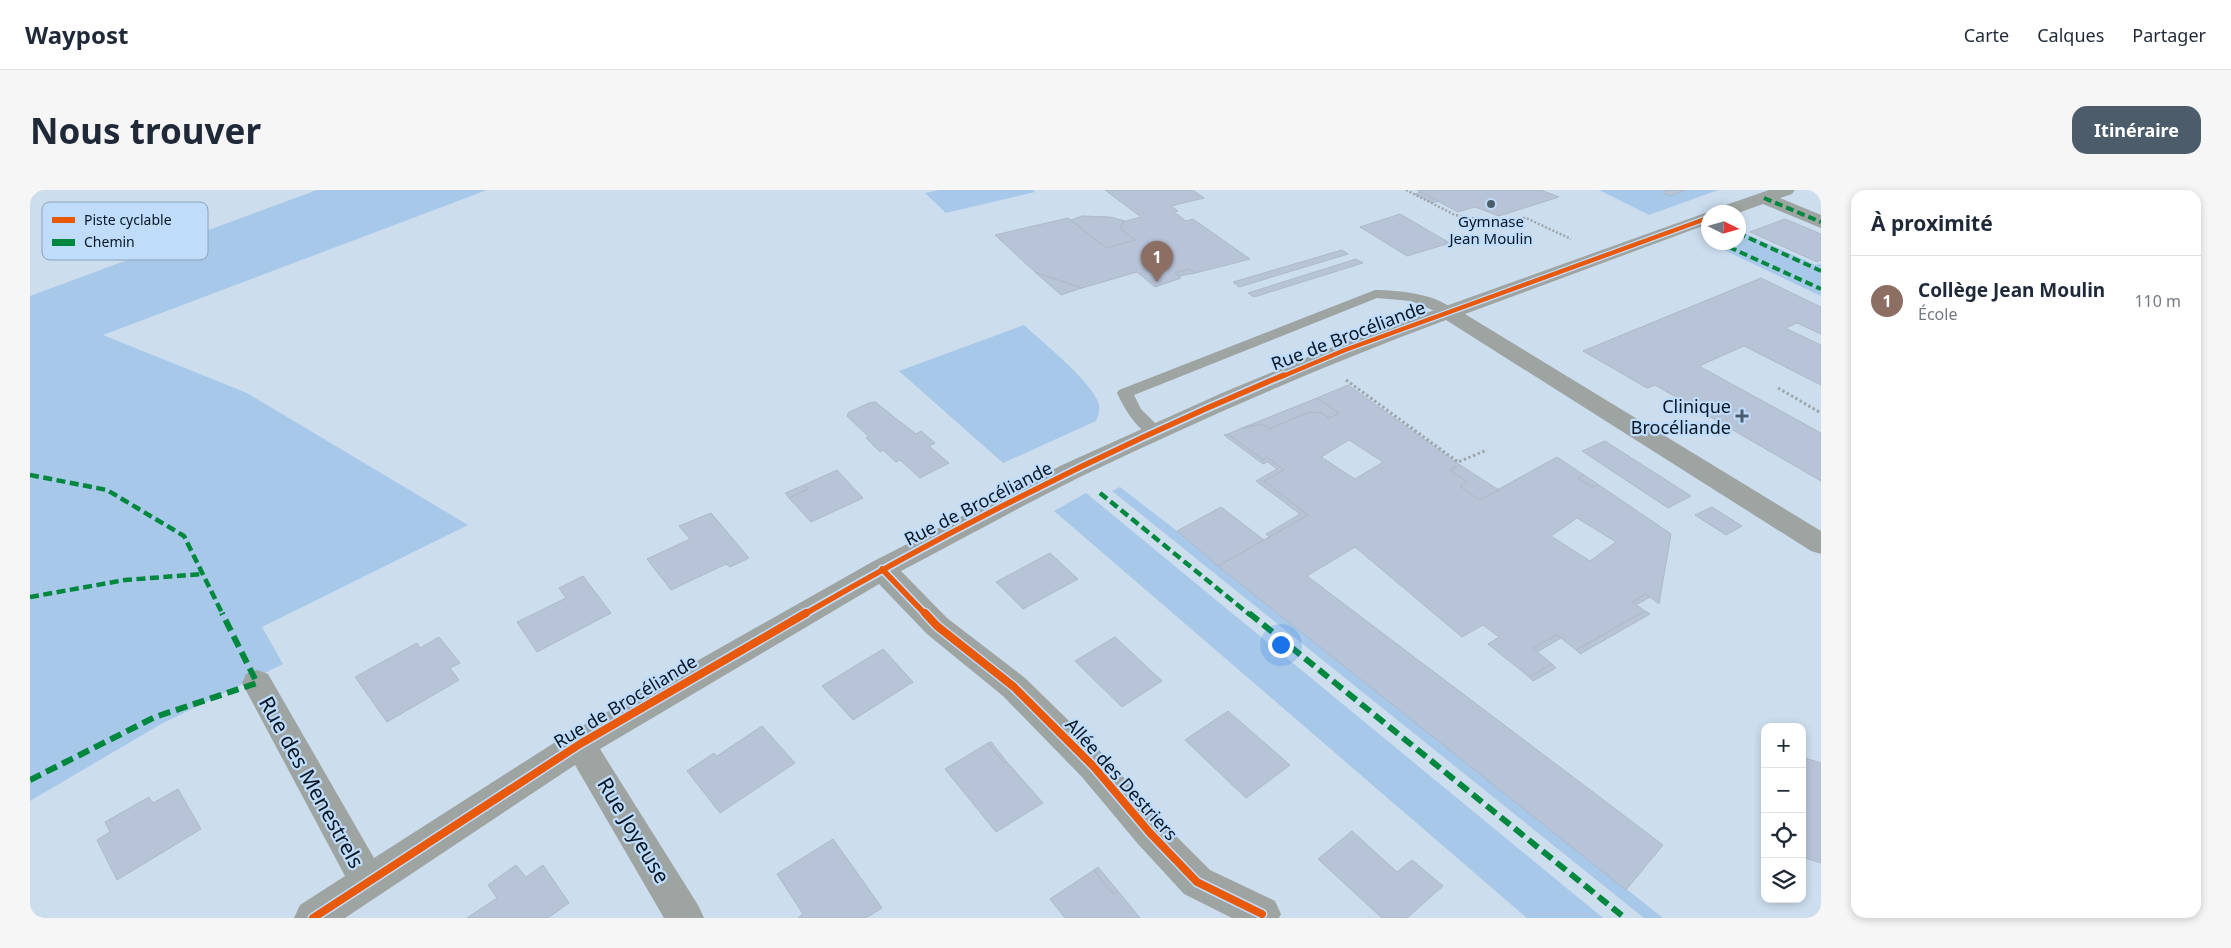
<!DOCTYPE html>
<html lang="fr">
<meta charset="utf-8">
<style>
body{margin:0;font-family:"Noto Sans",sans-serif;background:#f6f6f7;color:#1f2937}
.controls{position:absolute;right:15px;bottom:15px;display:grid;overflow:hidden;border-radius:10px;box-shadow:0 2px 8px #0003}
.controls button{width:45px;height:45px;display:grid;place-items:center;padding:0;border:0;border-bottom:1px solid #e0e1e3;background:#fff;color:#1f2937;font:25px sans-serif}
.compass{position:absolute;left:1671px;top:15px;width:45px;height:45px;border-radius:50%;background:#fff;box-shadow:0 2px 8px #0003;rotate:95deg}
.you{position:absolute;left:1250px;top:454px;width:18px;height:18px;margin:-12px;border:4px solid #fff;border-radius:50%;background:#1a73e8;box-shadow:0 0 0 8px #1a73e833}
.badge{display:grid;place-items:center;width:32px;height:32px;border-radius:50%;background:#4d5c6a;color:#fff;font-size:16px;font-weight:700}
.pin{position:absolute;translate:-50% -41px;filter:drop-shadow(0 1px 2px #0008)}
.pin::after{content:'';position:absolute;top:26px;width:18px;height:15px;background:inherit;clip-path:polygon(0 0,100% 0,50% 100%)}
.list{margin:0;padding:0;list-style:none}
h2{display:flex;justify-content:space-between;align-items:center;height:65px;margin:0;padding:0 20px;font-size:21px}
h2 small{font-size:16px;font-weight:400;color:#747a83}
.list li{display:grid;grid-template-columns:32px 1fr auto;gap:15px;align-items:center;box-sizing:border-box;height:90px;padding:0 20px;border-top:1px solid #e0e1e3}
.list b{display:block;font-size:19px;white-space:nowrap}
.list p{margin:0;font-size:16px;white-space:nowrap;color:#747a83}
.list em{font-size:16px;font-style:normal;color:#747a83}
.icon{flex:none;width:28px;height:28px;fill:none;stroke:currentColor;stroke-width:2;stroke-linecap:round;stroke-linejoin:round}
.map{position:relative;flex:none;width:1791px;height:728px;overflow:hidden;border-radius:15px}
header{display:flex;align-items:center;gap:30px;box-sizing:border-box;height:70px;padding:0 25px;background:#fff;border-bottom:1px solid #e0e1e3}
header strong{font-size:24px}
nav{display:flex;gap:28px;margin-inline-start:auto;font-size:18px}
.intro{display:flex;align-items:center;justify-content:space-between;box-sizing:border-box;height:120px;padding:0 30px}
h1{margin:0;font-size:35px}
.button{padding:12px 22px;border-radius:15px;background:#4d5c6a;color:#fff;font-size:18px;font-weight:700}
main{display:flex;gap:30px;padding:0 30px}
aside{flex:1;background:#fff;border-radius:15px;box-shadow:0 2px 8px #0003}
.map>svg:first-child{display:block}
.green{fill:#a7c8e8}
.building{fill:#b7c3d7;stroke:#aeb9c9;fill-rule:evenodd}
.lines{fill:none;stroke-linecap:round;stroke-linejoin:round}
.path-far1{stroke:#9da6a9;stroke-width:2.5;stroke-dasharray:2 2;stroke-linecap:butt}
.path{stroke:#9da6a9;stroke-width:3;stroke-dasharray:2.5 2.5;stroke-linecap:butt}
.service{fill:#9ea4a1;fill-rule:evenodd}
.minor{fill:#9ea4a1;fill-rule:evenodd}
.quiet-far2{stroke:#00873e;stroke-width:4;stroke-dasharray:8 4;stroke-linecap:butt}
.quiet-far1{stroke:#00873e;stroke-width:4.5;stroke-dasharray:9 4.5;stroke-linecap:butt}
.quiet{stroke:#00873e;stroke-width:6;stroke-dasharray:12 6;stroke-linecap:butt}
.cycleway-far2-casing{stroke:#bfdcfb;stroke-width:7}
.cycleway-far1-casing{stroke:#bfdcfb;stroke-width:9}
.cycleway-casing{stroke:#bfdcfb;stroke-width:11}
.cycleway-far2{stroke:#e8590c;stroke-width:4.5}
.cycleway-far1{stroke:#e8590c;stroke-width:5.5}
.cycleway{stroke:#e8590c;stroke-width:8}
.poi-dot{fill:#4d5c6a;stroke:#bfdcfb;stroke-width:2}
.labels{text-anchor:middle;dominant-baseline:central;stroke-width:4.5;stroke-linejoin:round;paint-order:stroke}
.far-poi-label{font-size:15px;fill:#091623;stroke:#bfdcfb}
.street-label{font-size:18px;fill:#091623;stroke:#bfdcfb}
.poi-label{font-size:18px;fill:#091623;stroke:#bfdcfb;text-anchor:end}
.near-street-label{font-size:21px;fill:#091623;stroke:#bfdcfb}
.key{fill:#bfdcfb;stroke:#88a1ba;stroke-width:1}
.key-label{font-size:14px;fill:#091623}
</style>
<header>
<strong>Waypost</strong>
<nav><a>Carte</a><a>Calques</a><a>Partager</a></nav>
</header>
<div class="intro"><h1>Nous trouver</h1><a class="button">Itinéraire</a></div>
<main>
<div class="map">
<svg width="1791" height="728" viewBox="0 0 1791 728">
<rect width="100%" height="100%" fill="#cde"/>
<g class="green">
<polygon points="287,0 457,0 73,145 217,203 438,335 232,437 253,474 131,534 0,611 0,106"/>
<polygon points="909,0 1003,0 1005,2 916,23 895,3"/>
<polygon points="1569,0 1688,0 1619,25"/>
<polygon points="1712,42 1786,75 1791,73 1791,106 1681,54 1708,52 1709,43"/>
<path d="M994,135C1011,151 1065,194 1069,215C1070,221 1068,225 1066,231L973,273L869,181Z"/>
<polygon points="1090,297 1147,341 1188,376 1633,728 1614,728 1082,301"/>
<polygon points="1056,303 1573,728 1497,728 1024,321"/>
</g>
<g class="building">
<polygon points="1075,0 1163,0 1174,8 1141,16 1148,21 1144,22 1156,31 1163,29 1220,69 1165,83 1159,79 1145,83 1151,88 1125,97 1107,82 1052,98 1006,83 965,45 1038,28 1076,58 1105,50 1091,39 1092,32 1111,27"/>
<polygon points="1387,0 1511,0 1529,7 1469,26 1445,17 1428,22"/>
<polygon points="1640,0 1656,0 1640,6 1633,2"/>
<polygon points="1391,2 1408,11 1403,13 1385,4"/>
<polygon points="1370,24 1394,38 1420,53 1377,66 1330,37"/>
<polygon points="1052,26 1080,27 1095,31 1092,32 1091,39 1105,50 1076,58 1041,30"/>
<polygon points="1755,29 1791,44 1791,70 1787,72 1720,42"/>
<polygon points="1312,60 1318,64 1209,97 1203,92"/>
<polygon points="1326,69 1333,73 1224,107 1218,103"/>
<polygon points="1159,79 1165,83 1149,86 1145,83"/>
<polygon points="1006,83 1052,98 1031,105"/>
<polygon points="1731,88 1791,117 1791,144 1767,133 1755,138 1791,155 1791,195 1714,156 1669,176 1791,243 1791,291 1625,195 1617,198 1553,161"/>
<path d="M1318,195L1430,275L1420,280L1437,292L1430,296L1449,310L1527,267L1554,285L1548,288L1562,297L1569,295L1641,344L1629,414L1616,404L1602,412L1615,421L1546,460L1527,445L1503,458L1522,474L1499,487L1458,454L1469,447L1453,435L1432,447L1325,357L1277,386L1633,655L1596,700L1188,376L1278,325L1234,291L1254,280L1237,267L1233,270L1198,244L1212,238L1233,234L1239,239L1279,222L1292,223L1299,228L1309,223L1287,208ZM1319,250L1353,272L1325,289L1291,267ZM1547,328L1586,352L1560,371L1521,346Z"/>
<polygon points="1287,208 1309,223 1299,228 1292,223 1279,222 1239,239 1233,234 1212,238"/>
<polygon points="845,212 886,244 891,241 905,253 899,256 919,273 890,288 870,270 866,272 853,260 850,262 836,248 839,247 817,226 819,222 839,213"/>
<polygon points="1198,244 1233,270 1237,267 1254,280 1234,291 1278,325 1239,347 1236,344 1270,324 1226,291 1247,279 1238,272 1233,274 1194,245"/>
<polygon points="1575,251 1661,306 1638,318 1552,261"/>
<polygon points="1430,275 1469,300 1449,310 1430,296 1437,292 1420,280"/>
<polygon points="807,280 833,308 781,332 759,308 778,299 774,295"/>
<polygon points="1554,285 1569,295 1562,297 1548,288"/>
<polygon points="774,295 778,299 759,308 755,303"/>
<polygon points="1191,317 1234,350 1188,376 1147,341"/>
<polygon points="1682,317 1712,336 1696,345 1665,325"/>
<polygon points="681,323 719,368 700,377 696,374 641,400 617,369 660,349 649,336"/>
<polygon points="1020,363 1048,389 993,419 966,392"/>
<polygon points="553,386 581,423 507,462 487,432 536,408 529,398"/>
<polygon points="1616,404 1620,407 1606,415 1602,412"/>
<polygon points="1615,421 1620,424 1550,464 1546,460"/>
<polygon points="1527,445 1531,448 1507,462 1503,458"/>
<polygon points="409,447 430,473 420,478 429,490 357,532 325,487 387,453 390,458"/>
<polygon points="1085,447 1132,491 1092,517 1045,471"/>
<polygon points="853,459 883,492 823,530 792,496"/>
<polygon points="1522,474 1526,478 1503,491 1499,487"/>
<polygon points="1198,521 1260,575 1216,608 1155,550"/>
<polygon points="732,536 765,573 690,623 657,581 684,563 687,566"/>
<polygon points="961,552 977,572 974,573 958,553"/>
<polygon points="958,553 974,573 977,572 1013,613 966,642 915,579"/>
<polygon points="1772,567 1791,573 1791,673 1772,667"/>
<polygon points="148,599 171,639 87,690 67,650 80,642 75,632 119,607 123,613"/>
<polygon points="1322,641 1367,682 1382,670 1413,696 1377,728 1352,728 1288,669"/>
<polygon points="803,649 852,718 836,728 768,728 773,724 747,684"/>
<polygon points="486,675 496,687 513,675 539,713 518,728 437,728 467,708 458,695"/>
<polygon points="1068,677 1088,701 1083,704 1064,680"/>
<polygon points="1064,680 1083,704 1088,701 1110,728 1035,728 1020,709"/>
</g>
<g class="lines">
<polyline class="path-far1" points="1376,0 1425,25 1463,32 1496,28 1541,49"/>
<g class="path">
<polyline points="1316,190 1428,272 1457,260"/>
<polyline points="1748,198 1791,223"/>
</g>
<path class="service" d="M1345,100C1367,100 1412,104 1426,123L1419,127L1381,111L1347,108L1104,205L1111,219L1134,242L1132,246C1112,251 1094,218 1087,203L1089,200Z"/>
<g class="minor">
<polygon points="1739,0 1765,0 1762,4 1750,8 1791,25 1791,38 1733,14 1708,23 1685,22 1687,18"/>
<path d="M1678,22V34L1435,124L1791,341V364L1781,361L1416,130C1292,176 1171,229 1052,286C991,316 931,350 871,381L917,428L995,488L1076,567L1132,632L1180,680L1245,711L1251,724L1249,728H1202L1154,704L1108,654L1052,587L973,506L897,444L849,394L570,559L668,715L674,728H634L545,575L315,728H264L270,715L315,686L212,493L216,484L227,480L238,484L344,668L538,544L842,372L1032,275L1192,203L1307,155Z"/>
</g>
<g class="quiet-far2">
<polyline points="1734,8 1791,32"/>
<polyline points="1708,43 1791,81"/>
<polyline points="1688,52 1791,99"/>
</g>
<g class="quiet-far1">
<polyline points="0,285 77,300 154,346 193,425"/>
<polyline points="1070,303 1220,425"/>
<polyline points="0,407 95,390 173,384"/>
</g>
<g class="quiet">
<polyline points="1219,423 1595,728"/>
<polyline points="0,590 125,527 227,493 192,423"/>
</g>
<g class="cycleway-far2-casing">
<polyline id="cycleway-far2" points="1251,187 1315,160 1678,28"/>
</g>
<g class="cycleway-far1-casing">
<g id="cycleway-far1">
<polyline points="852,379 896,425"/>
<path d="M773,425C928,335 1089,254 1254,185"/>
</g>
</g>
<g class="cycleway-casing">
<g id="cycleway">
<polyline points="895,423 907,436 984,497 1064,577 1120,643 1167,692 1232,724"/>
<polyline points="283,728 550,554 776,423"/>
</g>
</g>
<use href="#cycleway-far2" class="cycleway-far2"/>
<use href="#cycleway-far1" class="cycleway-far1"/>
<use href="#cycleway" class="cycleway"/>
</g>
<g class="poi-dot">
<circle cx="1461" cy="14" r="5"/>
<path d="M1709.5 218.5h5v5h5v5h-5v5h-5v-5h-5v-5h5z"/>
</g>
<g class="labels">
<g class="far-poi-label">
<text x="1461" y="31">Gymnase<tspan x="1461" dy="17">Jean Moulin</tspan></text>
</g>
<g class="street-label">
<text transform="translate(1318 145) rotate(-21)">Rue de Brocéliande</text>
<text transform="translate(948 313) rotate(-27)">Rue de Brocéliande</text>
<text transform="translate(595 511) rotate(-31)">Rue de Brocéliande</text>
<text transform="translate(1092 589) rotate(48)">Allée des Destriers</text>
</g>
<g class="poi-label">
<text x="1701" y="216">Clinique<tspan x="1701" dy="21">Brocéliande</tspan></text>
</g>
<g class="near-street-label">
<text transform="translate(282 592) rotate(61)">Rue des Menestrels</text>
<text transform="translate(604 640) rotate(59)">Rue Joyeuse</text>
</g>
</g>
<rect x="12" y="12" width="166" height="58" rx="8" class="key"/>
<rect x="22" y="27" width="23" height="6" fill="#e8590c"/>
<rect x="22" y="49" width="23" height="7" fill="#00873e"/>
<g class="key-label">
<text x="54" y="35">Piste cyclable</text>
<text x="54" y="57">Chemin</text>
</g>
</svg>
<div class="controls">
<button>+</button>
<button>−</button>
<button><svg class="icon" aria-label="locate" viewBox="0 0 24 24"><circle cx="12" cy="12" r="6"/><path d="M12 2v4M12 18v4M2 12h4M18 12h4"/></svg></button>
<button><svg class="icon" aria-label="layers" viewBox="0 0 24 24"><path d="M12 4l9 5-9 5-9-5zM3 14l9 5 9-5"/></svg></button>
</div>
<svg class="compass" viewBox="-18 -18 36 36"><path d="M0-13l5 13h-10z" fill="#e53935"/><path d="M0 13l5-13h-10z" fill="#747a83"/></svg>
<div class="you"></div>
<div class="pin badge" style="left:1127px;top:92px;background:#8d6e63">1</div>
</div>
<aside>
<h2>À proximité<small></small></h2>
<ul class="list">
<li><span class="badge" style="background:#8d6e63">1</span><div><b>Collège Jean Moulin</b><p>École</p></div><em>110 m</em></li>
</ul>
</aside>
</main>
